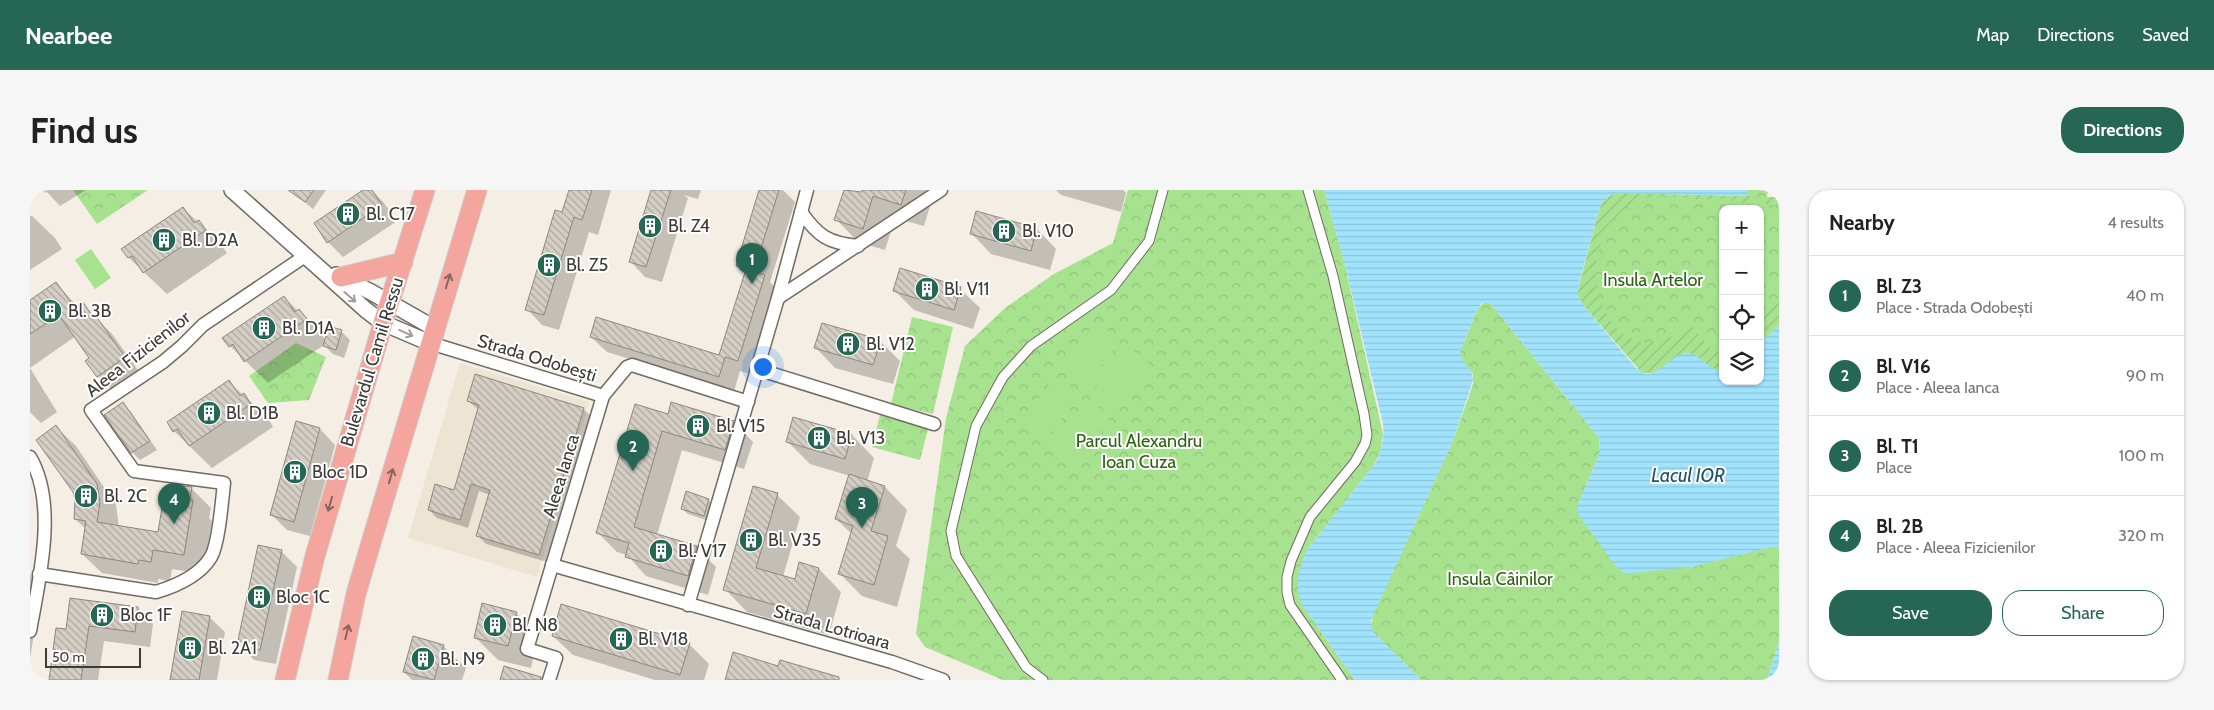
<!DOCTYPE html>
<meta charset="utf-8">
<style>
body{margin:0;font-family:Cabin,sans-serif;background:#f6f6f6;color:#222}
.controls{position:absolute;right:15px;top:15px;display:grid;overflow:hidden;border-radius:10px;box-shadow:0 1px 4px #0004}
.controls button{width:45px;height:45px;display:grid;place-items:center;padding:0;border:0;border-bottom:1px solid #e0e0e0;background:#fff;color:#222;font:25px sans-serif}
.scale{position:absolute;left:15px;bottom:12px;width:96px;box-sizing:border-box;padding-left:5px;border:2px solid #3d3b37;border-top:0;font-size:14px;line-height:18px;white-space:nowrap;color:#3d3b37;-webkit-text-stroke:4px #fff;paint-order:stroke}
.you{position:absolute;left:732px;top:176px;width:18px;height:18px;margin:-12px;border:4px solid #fff;border-radius:50%;background:#1a73e8;box-shadow:0 0 0 8px #1a73e833}
.badge{display:grid;place-items:center;width:32px;height:32px;border-radius:50%;background:#266654;color:#fff;font-size:16px;font-weight:700}
.pin{position:absolute;translate:-50% -41px;filter:drop-shadow(0 1px 2px #0008)}
.pin::after{content:'';position:absolute;top:26px;width:18px;height:15px;background:inherit;clip-path:polygon(0 0,100% 0,50% 100%)}
.list{margin:0;padding:0;list-style:none}
h2{display:flex;justify-content:space-between;align-items:center;height:65px;margin:0;padding:0 20px;font-size:21px}
h2 small{font-size:16px;font-weight:400;color:#767676}
.list li{display:grid;grid-template-columns:32px 1fr auto;gap:15px;align-items:center;box-sizing:border-box;height:80px;padding:0 20px;border-top:1px solid #e0e0e0}
.list b{display:block;font-size:19px;white-space:nowrap}
.list p{margin:0;font-size:16px;white-space:nowrap;color:#767676}
.list em{font-size:16px;font-style:normal;color:#767676}
.actions{display:flex;gap:10px;padding:15px 20px}
.actions a{flex:1;padding:11px 0;border:1px solid #266654;border-radius:20px;text-align:center;font-size:18px;color:#266654}
.actions .main{background:#266654;color:#fff}
.icon{flex:none;width:28px;height:28px;fill:none;stroke:currentColor;stroke-width:2;stroke-linecap:round;stroke-linejoin:round}
.map{position:relative;flex:none;width:1749px;height:490px;overflow:hidden;border-radius:20px}
header{display:flex;align-items:center;gap:30px;box-sizing:border-box;height:70px;padding:0 25px;background:#266654;color:#fff}
header strong{font-size:24px}
nav{display:flex;gap:28px;margin-inline-start:auto;font-size:18px}
.intro{display:flex;align-items:center;justify-content:space-between;box-sizing:border-box;height:120px;padding:0 30px}
h1{margin:0;font-size:35px}
.button{padding:12px 22px;border-radius:20px;background:#266654;color:#fff;font-size:18px;font-weight:700}
main{display:flex;gap:30px;padding:0 30px}
aside{flex:1;background:#fff;border-radius:20px;box-shadow:0 1px 4px #0004}
.map>svg:first-child{display:block}
.built{fill:#ede4d3}
.park{fill:url(#park-crowns)}
.garden{fill:url(#garden-furrows)}
.pitch{fill:#a7e28f}
.water{fill:url(#water-rules)}
.shadow{fill:#0003}
.building{fill:url(#building-back-hatch);stroke:#8d877e}
.lines{fill:none;stroke-linecap:round;stroke-linejoin:round}
.pedestrian-casing{stroke:#716b62;stroke-width:11}
.minor-casing{stroke:#716b62;stroke-width:15}
.tertiary-casing{stroke:#716b62;stroke-width:18}
.primary-casing{stroke:#cdcccb;stroke-width:21}
.pedestrian{stroke:#fff;stroke-width:9}
.minor{stroke:#fff;stroke-width:12}
.tertiary{stroke:#fff;stroke-width:15}
.primary{stroke:#f4a59d;stroke-width:19}
.oneway{stroke:#866560}
.oneway2{stroke:#9e9d9b}
.labels{text-anchor:middle;dominant-baseline:central;stroke-width:4;stroke-linejoin:round;paint-order:stroke}
.poi-label{font-size:18px;fill:#3d3b37;stroke:#fff;text-anchor:start}
.park-label{font-size:18px;fill:#2d620e;stroke:#fff}
.street-label{font-size:18px;fill:#3d3b37;stroke:#fff}
.water-label{font-size:19px;font-style:italic;fill:#1d5164;stroke:#fff}
</style>
<header>
<strong>Nearbee</strong>
<nav><a>Map</a><a>Directions</a><a>Saved</a></nav>
</header>
<div class="intro"><h1>Find us</h1><a class="button">Directions</a></div>
<main>
<div class="map">
<svg width="1749" height="490" viewBox="0 0 1749 490">
<defs>
<pattern id="park-crowns" width="20" height="18" patternUnits="userSpaceOnUse" patternTransform="scale(1.25)"><rect width="20" height="18" fill="#a7e28f"/><path d="M2 6a3 3 0 1 1 6 0M12 15a3 3 0 1 1 6 0" fill="none" stroke="#91c37c"/></pattern>
<pattern id="garden-furrows" width="10" height="10" patternUnits="userSpaceOnUse" patternTransform="scale(1.25)"><rect width="10" height="10" fill="#a7e28f"/><path d="M-1 1l2-2M0 10L10 0M9 11l2-2" fill="none" stroke="#91c37c"/></pattern>
<pattern id="water-rules" width="6" height="5" patternUnits="userSpaceOnUse" patternTransform="scale(1.25)"><rect width="6" height="5" fill="#a1e3fd"/><path d="M0 2.5h6" fill="none" stroke="#8cc4d9"/></pattern>
<pattern id="building-back-hatch" width="6" height="6" patternUnits="userSpaceOnUse" patternTransform="scale(1.25)"><rect width="6" height="6" fill="#d4cec4"/><path d="M-1 5l2 2M0 0l6 6M5-1l2 2" fill="none" stroke="#ada8a0"/></pattern>
</defs>
<rect width="100%" height="100%" fill="#f4eee4"/>
<polygon class="built" points="430,173 559,212 507,387 378,348"/>
<g class="park">
<polygon points="43,0 118,0 67,34"/>
<polygon points="1098,0 1294,0 1313,67 1353,244 1351,260 1344,275 1277,360 1273,416 1325,490 973,490 895,457 886,444 916,228 935,156 975,118 1024,84 1083,53"/>
<polygon points="1717,0 1738,0 1737,7 1749,7 1749,136 1730,152 1730,19 1693,19 1693,182 1623,183 1548,99 1579,5 1717,6"/>
<polygon points="1455,112 1461,114 1569,248 1570,262 1548,315 1741,357 1749,357 1749,452 1737,490 1391,490 1343,442 1341,436 1343,424 1423,251 1443,194 1443,184 1430,168 1430,162 1448,118"/>
<polygon points="882,127 923,137 903,224 861,214"/>
<polygon points="266,153 296,167 279,210 238,213 219,186"/>
<polygon points="850,225 898,239 890,270 842,257"/>
</g>
<g class="garden">
<path d="M1591,3L1722,6L1720,11L1715,13C1705,11 1695,9 1685,9C1677,9 1669,10 1662,9C1646,7 1628,4 1612,9C1602,12 1594,19 1587,26C1535,80 1588,199 1659,134L1682,160L1693,163V182L1651,165L1623,183H1612L1553,115L1548,106V99L1569,20C1573,9 1579,4 1591,3Z"/>
<polygon points="1730,7 1749,7 1749,16 1736,14"/>
<polygon points="1749,108 1749,136 1730,152 1730,130"/>
</g>
<g class="pitch">
<polygon points="61,59 81,88 65,99 45,70"/>
<polygon points="1064,135 1068,135 1082,143 1081,145 1088,150 1088,154 1058,193 1054,194 1048,189 1046,191 1040,186 1041,184 1034,179 1034,175"/>
<polygon points="1099,158 1113,167 1112,168 1119,173 1119,177 1089,217 1085,217 1071,209 1072,207 1065,202 1065,198 1095,159"/>
<polygon points="1028,188 1042,197 1041,199 1048,204 1048,208 1018,247 1014,248 1008,243 1006,245 1000,239 1001,238 994,233 994,229 1023,189"/>
<polygon points="1059,212 1073,220 1072,222 1079,227 1079,231 1049,270 1045,271 1031,263 1032,261 1025,256 1025,252 1054,213"/>
</g>
<g class="water">
<path d="M1294,0H1717V6L1591,3C1579,4 1573,9 1569,20L1549,93L1548,106L1553,115L1606,178L1616,184C1631,184 1644,162 1658,163C1671,165 1679,180 1693,182V191H1730V152L1749,136V357H1741L1662,377L1601,383H1595L1587,378L1548,324V315L1570,262L1569,248L1461,114L1452,113L1448,118L1430,162C1431,174 1443,178 1443,190L1423,251L1341,430L1343,442L1391,490H1325L1273,416C1263,397 1269,378 1277,360L1344,275C1352,262 1354,250 1353,234L1313,67Z"/>
<polygon points="1749,452 1749,490 1737,490"/>
</g>
<g class="shadow">
<polygon points="12,0 56,0 30,16 17,2 15,3"/>
<polygon points="260,0 296,0 283,19"/>
<polygon points="335,0 342,0 354,13 367,31 313,67 298,52"/>
<polygon points="540,0 581,0 568,45 559,42 529,140 512,135 497,119"/>
<polygon points="623,0 671,0 668,9 654,5 658,8 632,92 615,87 600,71"/>
<polygon points="730,0 753,0 765,12 740,92 750,102 724,185 710,181 704,201 577,162 561,147 690,166 716,84 707,75"/>
<polygon points="815,0 843,7 846,0 898,0 903,6 894,36 865,28 855,60 828,52 806,29"/>
<polygon points="1026,0 1093,0 1096,3 1091,22 1031,5"/>
<polygon points="153,18 191,54 197,63 137,104 99,68 93,59"/>
<polygon points="0,26 2,26 25,48 32,59 0,80"/>
<polygon points="1007,39 1026,59 1020,80 961,64 942,44"/>
<polygon points="26,93 48,117 53,114 82,144 113,187 88,206 68,186 57,171 61,168 46,146 0,178 27,222 11,233 0,222 0,111"/>
<polygon points="930,99 950,118 943,139 884,120 864,100"/>
<polygon points="254,107 268,121 269,120 296,150 311,141 320,150 314,168 303,164 294,155 238,193 200,156"/>
<polygon points="850,151 870,171 863,194 805,178 786,158"/>
<polygon points="199,192 237,227 243,237 182,278 144,241 139,233"/>
<polygon points="438,211 553,219 562,227 517,372 456,354 447,345 460,305 449,301 438,338 407,328 399,320 425,301 449,220"/>
<polygon points="93,214 101,222 127,260 110,270 102,262"/>
<polygon points="639,226 703,232 723,252 714,279 652,260 627,345 666,357 686,377 678,405 616,386 597,365 587,362 568,343"/>
<polygon points="764,228 822,245 844,268 837,292 855,297 877,320 866,356 880,369 867,417 832,406 810,384 822,344 806,329 820,286 780,274 757,251"/>
<polygon points="267,233 290,239 305,255 280,346 257,340 242,325"/>
<polygon points="26,237 46,256 86,315 89,337 129,343 161,298 181,318 179,328 182,331 173,384 142,379 140,391 128,389 128,393 72,383 52,364 56,339 45,329 46,311"/>
<polygon points="747,305 770,327 753,387 765,391 770,374 789,379 811,402 799,445 717,422 695,399"/>
<polygon points="678,310 684,316 679,331 658,324 652,319"/>
<polygon points="251,361 267,377 246,474 224,470 209,454"/>
<polygon points="0,384 12,396 0,468"/>
<polygon points="108,418 123,434 120,457 74,451 68,490 20,490 37,441"/>
<polygon points="486,423 508,445 501,478 468,470 445,447"/>
<polygon points="179,427 195,442 187,490 141,490"/>
<polygon points="523,446 659,454 679,474 674,490 625,490 543,465"/>
<polygon points="413,456 436,478 432,490 382,490 374,482"/>
</g>
<g class="building">
<polygon points="258,0 284,0 275,12"/>
<polygon points="333,0 342,0 352,15 297,53 284,33"/>
<polygon points="539,0 562,0 552,30 544,27 514,125 495,120 525,20 532,22"/>
<polygon points="621,0 641,0 616,77 599,72"/>
<polygon points="729,0 749,0 724,81 706,76"/>
<polygon points="814,0 832,2 832,0 876,0 871,15 843,6 833,39 804,30"/>
<polygon points="153,17 164,33 169,30 176,40 113,83 102,66 98,68 91,59"/>
<polygon points="946,21 1007,38 1001,61 940,44"/>
<polygon points="870,78 931,97 924,120 863,101"/>
<polygon points="716,79 735,85 708,171 695,167 689,187 560,147 566,127 689,165"/>
<polygon points="26,92 45,118 53,112 61,124 63,122 95,167 67,187 55,171 59,168 29,125 0,144 0,110"/>
<polygon points="254,106 265,122 269,119 277,129 214,172 203,154 199,157 192,148"/>
<polygon points="792,133 851,150 843,175 784,158"/>
<polygon points="299,136 312,140 306,160 293,156"/>
<polygon points="445,184 554,218 509,365 446,346 460,300 441,294 430,330 398,320 405,294 424,300 449,215 437,211"/>
<polygon points="199,190 210,206 214,203 221,214 159,256 147,239 143,242 137,232"/>
<polygon points="93,212 120,251 101,263 74,225"/>
<polygon points="641,212 704,231 695,260 632,241 604,337 667,356 658,386 595,367 599,353 566,343 605,214 638,224"/>
<polygon points="763,227 822,244 815,269 756,252"/>
<polygon points="266,231 290,238 264,332 240,325"/>
<polygon points="26,235 67,294 70,313 67,332 128,342 134,305 137,306 139,294 162,297 160,309 163,310 154,365 123,360 121,372 109,370 108,374 51,364 56,331 44,329 45,311 43,302 6,250"/>
<polygon points="819,284 855,296 841,341 858,346 844,395 808,384 823,336 805,329"/>
<polygon points="723,296 748,303 726,378 765,389 769,372 789,378 776,424 693,400"/>
<polygon points="656,301 679,309 674,326 651,319"/>
<polygon points="228,355 252,360 230,460 207,455"/>
<polygon points="40,408 108,417 105,442 59,436 51,490 19,490 26,438 36,439"/>
<polygon points="452,413 487,422 478,456 444,448"/>
<polygon points="531,414 660,453 650,485 522,446"/>
<polygon points="152,421 180,426 169,490 140,490"/>
<polygon points="383,446 414,455 404,490 373,482"/>
<polygon points="703,462 748,476 750,470 809,487 809,490 695,490"/>
<polygon points="474,476 511,487 511,490 470,490"/>
</g>
<g class="lines">
<g class="pedestrian-casing">
<g id="pedestrian">
<polyline points="1278,0 1303,86 1334,224 1337,245 1335,254 1325,272 1280,327 1261,371 1257,387 1257,402 1260,415 1312,490"/>
<polyline points="1013,490 996,477 926,366 921,341 946,236 973,187 1001,156 1081,100 1119,51 1133,0"/>
</g>
</g>
<g class="minor-casing">
<g id="minor">
<path d="M771,22C788,46 798,53 828,56"/>
<polyline points="748,108 911,0"/>
<polyline points="400,153 573,206 597,177 602,175 718,212"/>
<polyline points="727,179 904,234"/>
<path d="M0,267C28,314 9,390 0,441"/>
<polyline points="522,375 862,472 913,490"/>
<path d="M9,384L126,402C146,396 170,385 181,367C189,353 192,310 194,293L104,281L61,220L133,172L152,156L173,135L275,66"/>
<polyline points="658,415 748,108 777,0"/>
<polyline points="519,490 526,468 497,459 573,206"/>
</g>
</g>
<g class="tertiary-casing">
<g id="tertiary">
<polyline points="202,0 336,120 353,133 400,153"/>
<polyline points="306,85 341,102 404,138"/>
</g>
</g>
<g class="primary-casing">
<g id="primary">
<polyline points="311,87 373,72"/>
<polyline points="255,490 285,366 353,133 395,0"/>
<polyline points="308,490 326,404 343,346 447,0"/>
</g>
</g>
<use href="#pedestrian" class="pedestrian"/>
<use href="#minor" class="minor"/>
<use href="#tertiary" class="tertiary"/>
<use href="#primary" class="primary"/>
</g>
<defs><path id="oneway-shaft" d="M-6 0H5M1.5-3L5.5 0L1.5 3" fill="none" stroke-width="1.6" stroke-linecap="round" stroke-linejoin="round" transform="scale(1.25)"/></defs>
<g class="oneway">
<use href="#oneway-shaft" transform="translate(418 91) rotate(-73)"/>
<use href="#oneway-shaft" transform="translate(361 286) rotate(-74)"/>
<use href="#oneway-shaft" transform="translate(300 314) rotate(106)"/>
<use href="#oneway-shaft" transform="translate(317 442) rotate(-77)"/>
</g>
<g class="oneway2">
<use href="#oneway-shaft" transform="translate(320 107) rotate(41)"/>
<use href="#oneway-shaft" transform="translate(376 143) rotate(24)"/>
</g>
<defs>
<g id="building-disc" transform="scale(1.25)"><circle r="9.5" fill="#266654" stroke="#fff"/><path d="M-4-6H4V6H1V3H-1V6H-4ZM-2.5-4.3h1.7v1.8h-1.7ZM.8-4.3h1.7v1.8H.8ZM-2.5-1h1.7V.8h-1.7ZM.8-1h1.7V.8H.8Z" fill="#fff"/></g>
</defs>
<g fill-rule="evenodd">
<use href="#building-disc" x="318" y="24"/>
<use href="#building-disc" x="620" y="36"/>
<use href="#building-disc" x="974" y="41"/>
<use href="#building-disc" x="134" y="50"/>
<use href="#building-disc" x="519" y="75"/>
<use href="#building-disc" x="897" y="99"/>
<use href="#building-disc" x="20" y="121"/>
<use href="#building-disc" x="234" y="138"/>
<use href="#building-disc" x="818" y="154"/>
<use href="#building-disc" x="179" y="223"/>
<use href="#building-disc" x="668" y="236"/>
<use href="#building-disc" x="789" y="248"/>
<use href="#building-disc" x="265" y="282"/>
<use href="#building-disc" x="56" y="306"/>
<use href="#building-disc" x="721" y="350"/>
<use href="#building-disc" x="631" y="361"/>
<use href="#building-disc" x="229" y="407"/>
<use href="#building-disc" x="72" y="425"/>
<use href="#building-disc" x="465" y="435"/>
<use href="#building-disc" x="591" y="449"/>
<use href="#building-disc" x="160" y="458"/>
<use href="#building-disc" x="393" y="469"/>
</g>
<g class="labels">
<g class="poi-label">
<text x="336" y="24">Bl. C17</text>
<text x="638" y="36">Bl. Z4</text>
<text x="992" y="41">Bl. V10</text>
<text x="152" y="50">Bl. D2A</text>
<text x="536" y="75">Bl. Z5</text>
<text x="914" y="99">Bl. V11</text>
<text x="38" y="121">Bl. 3B</text>
<text x="252" y="138">Bl. D1A</text>
<text x="836" y="154">Bl. V12</text>
<text x="196" y="223">Bl. D1B</text>
<text x="686" y="236">Bl. V15</text>
<text x="806" y="248">Bl. V13</text>
<text x="282" y="282">Bloc 1D</text>
<text x="74" y="306">Bl. 2C</text>
<text x="738" y="350">Bl. V35</text>
<text x="648" y="361">Bl. V17</text>
<text x="246" y="407">Bloc 1C</text>
<text x="90" y="425">Bloc 1F</text>
<text x="482" y="435">Bl. N8</text>
<text x="608" y="449">Bl. V18</text>
<text x="178" y="458">Bl. 2A1</text>
<text x="410" y="469">Bl. N9</text>
</g>
<g class="park-label">
<text x="1623" y="90">Insula Artelor</text>
<text x="1109" y="251">Parcul Alexandru<tspan x="1109" dy="21">Ioan Cuza</tspan></text>
<text x="1470" y="389">Insula Câinilor</text>
</g>
<g class="street-label">
<text transform="translate(108 164) rotate(-38)">Aleea Fizicienilor</text>
<text transform="translate(507 168) rotate(17)">Strada Odobești</text>
<text transform="translate(342 172) rotate(-73)">Bulevardul Camil Ressu</text>
<text transform="translate(531 286) rotate(-73)">Aleea Ianca</text>
<text transform="translate(802 437) rotate(16)">Strada Lotrioara</text>
</g>
<g class="water-label">
<text x="1658" y="285">Lacul IOR</text>
</g>
</g>
</svg>
<div class="controls">
<button>+</button>
<button>−</button>
<button><svg class="icon" aria-label="locate" viewBox="0 0 24 24"><circle cx="12" cy="12" r="6"/><path d="M12 2v4M12 18v4M2 12h4M18 12h4"/></svg></button>
<button><svg class="icon" aria-label="layers" viewBox="0 0 24 24"><path d="M12 4l9 5-9 5-9-5zM3 14l9 5 9-5"/></svg></button>
</div>
<div class="scale">50 m</div>
<div class="you"></div>
<div class="pin badge" style="left:722px;top:94px">1</div>
<div class="pin badge" style="left:603px;top:281px">2</div>
<div class="pin badge" style="left:832px;top:338px">3</div>
<div class="pin badge" style="left:144px;top:334px">4</div>
</div>
<aside>
<h2>Nearby<small>4 results</small></h2>
<ul class="list">
<li><span class="badge">1</span><div><b>Bl. Z3</b><p>Place · Strada Odobești</p></div><em>40 m</em></li>
<li><span class="badge">2</span><div><b>Bl. V16</b><p>Place · Aleea Ianca</p></div><em>90 m</em></li>
<li><span class="badge">3</span><div><b>Bl. T1</b><p>Place</p></div><em>100 m</em></li>
<li><span class="badge">4</span><div><b>Bl. 2B</b><p>Place · Aleea Fizicienilor</p></div><em>320 m</em></li>
</ul>
<div class="actions"><a class="main">Save</a><a>Share</a></div>
</aside>
</main>
